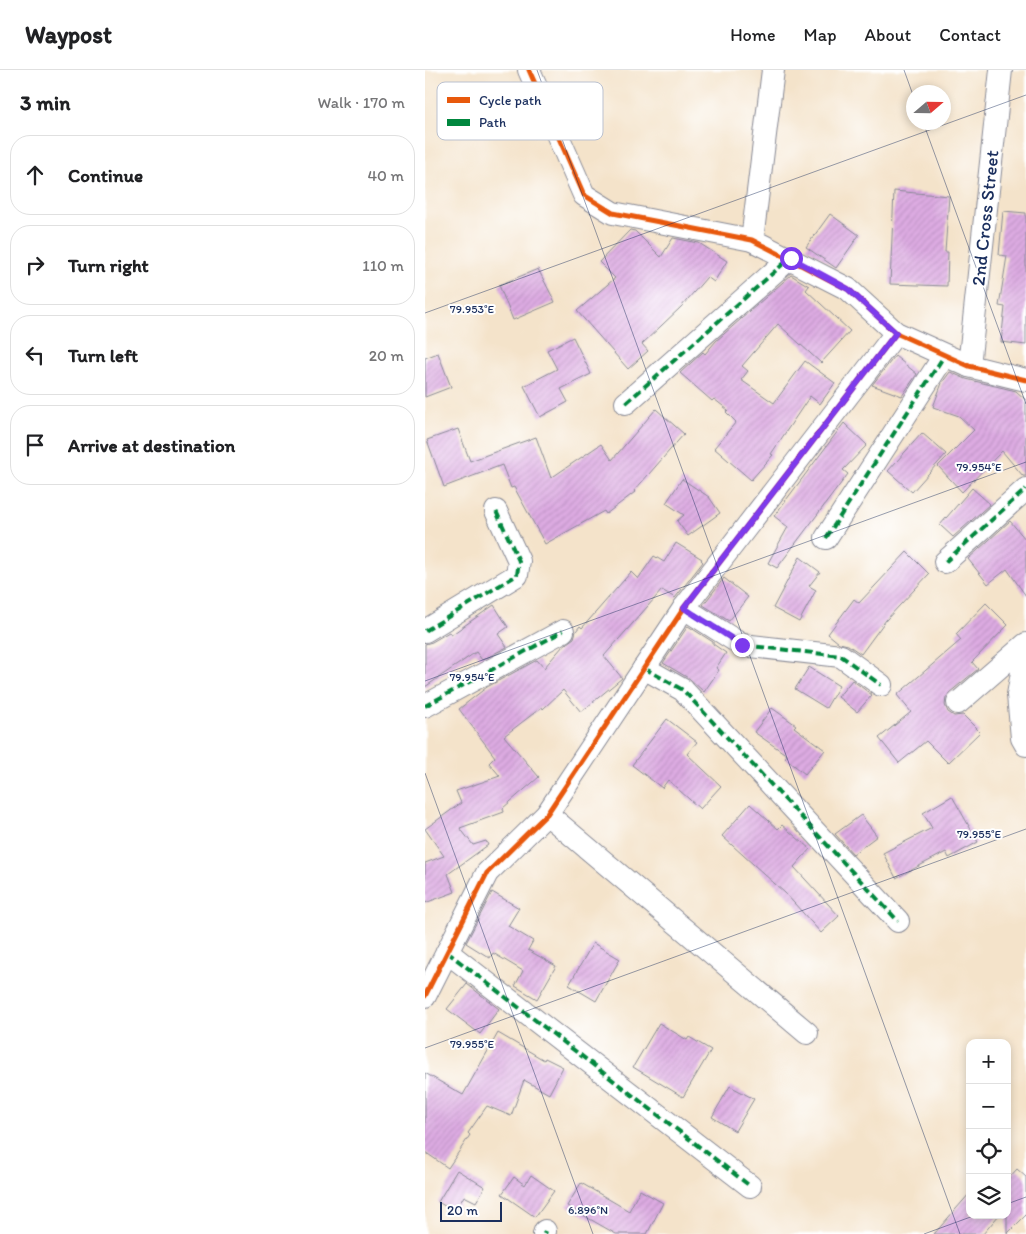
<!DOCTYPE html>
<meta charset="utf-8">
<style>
body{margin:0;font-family:Itim,sans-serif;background:#f2f2f2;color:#202124}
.controls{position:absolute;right:15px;bottom:15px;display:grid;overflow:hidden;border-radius:10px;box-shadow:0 2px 8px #0003}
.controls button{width:45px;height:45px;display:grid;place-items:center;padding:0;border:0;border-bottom:1px solid #e0e0e0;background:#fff;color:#202124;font:25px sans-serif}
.compass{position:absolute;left:481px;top:15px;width:45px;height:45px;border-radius:50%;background:#fff;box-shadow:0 2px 8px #0003;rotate:70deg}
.scale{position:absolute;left:15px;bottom:12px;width:62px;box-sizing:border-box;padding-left:5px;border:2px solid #1b2f5e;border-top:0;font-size:14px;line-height:18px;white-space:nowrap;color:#1b2f5e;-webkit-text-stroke:4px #fff;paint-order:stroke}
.stop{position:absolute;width:15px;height:15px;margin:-11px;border:4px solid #7c3aed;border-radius:50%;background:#fff}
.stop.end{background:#7c3aed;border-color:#fff;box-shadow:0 1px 5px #0008}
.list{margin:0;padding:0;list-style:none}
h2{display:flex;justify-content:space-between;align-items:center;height:65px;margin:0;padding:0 20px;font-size:21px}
h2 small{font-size:16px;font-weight:400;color:#757577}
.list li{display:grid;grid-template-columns:32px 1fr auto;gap:15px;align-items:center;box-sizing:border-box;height:80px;margin:0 10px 10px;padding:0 10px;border:1px solid #e0e0e0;border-radius:20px}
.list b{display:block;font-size:19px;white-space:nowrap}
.list em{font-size:16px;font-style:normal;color:#757577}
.icon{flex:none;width:28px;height:28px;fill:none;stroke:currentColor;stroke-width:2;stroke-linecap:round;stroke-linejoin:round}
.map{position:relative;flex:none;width:601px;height:1164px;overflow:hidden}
header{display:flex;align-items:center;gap:30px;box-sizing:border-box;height:70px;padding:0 25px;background:#fff;border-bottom:1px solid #e0e0e0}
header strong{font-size:24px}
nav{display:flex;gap:28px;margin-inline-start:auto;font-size:18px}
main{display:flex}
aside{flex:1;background:#fff}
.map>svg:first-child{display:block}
.building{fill:url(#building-hatch)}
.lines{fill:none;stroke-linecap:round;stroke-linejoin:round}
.street-casing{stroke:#888994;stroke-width:24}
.street{stroke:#fff;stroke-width:22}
.quiet{stroke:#00873e;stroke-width:4;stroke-dasharray:8 4;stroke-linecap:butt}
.cycleway-casing{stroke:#fff;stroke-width:8}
.cycleway{stroke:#e8590c;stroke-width:5}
.route{stroke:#7c3aed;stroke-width:6}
.ticks{fill:none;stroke:#1b2f5e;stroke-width:1;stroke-opacity:0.45}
.labels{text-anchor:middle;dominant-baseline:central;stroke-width:4;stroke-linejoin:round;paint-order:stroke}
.street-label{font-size:19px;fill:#1b2f5e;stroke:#fff}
.key{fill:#fff;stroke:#bbc1cf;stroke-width:1}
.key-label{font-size:14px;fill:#1b2f5e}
.ticks-label{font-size:12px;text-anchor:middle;fill:#1b2f5e;stroke:#fff;stroke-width:4;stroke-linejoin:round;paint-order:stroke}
</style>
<header>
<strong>Waypost</strong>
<nav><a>Home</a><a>Map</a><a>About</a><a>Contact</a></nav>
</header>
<main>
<aside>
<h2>3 min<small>Walk · 170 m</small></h2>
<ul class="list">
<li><svg class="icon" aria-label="ahead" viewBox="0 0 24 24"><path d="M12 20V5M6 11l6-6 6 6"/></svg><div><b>Continue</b></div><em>40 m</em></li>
<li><svg class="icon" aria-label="right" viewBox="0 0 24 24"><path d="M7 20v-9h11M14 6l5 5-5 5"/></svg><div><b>Turn right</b></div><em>110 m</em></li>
<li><svg class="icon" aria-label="left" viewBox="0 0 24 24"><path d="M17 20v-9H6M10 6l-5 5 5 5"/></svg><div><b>Turn left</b></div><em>20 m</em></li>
<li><svg class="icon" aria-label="arrive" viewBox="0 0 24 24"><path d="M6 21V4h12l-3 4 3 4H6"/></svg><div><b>Arrive at destination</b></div></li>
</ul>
</aside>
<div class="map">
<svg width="601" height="1164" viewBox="0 0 601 1164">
<defs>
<pattern id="building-hatch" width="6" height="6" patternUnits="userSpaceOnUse" patternTransform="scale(1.25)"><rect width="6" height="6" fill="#ddabe2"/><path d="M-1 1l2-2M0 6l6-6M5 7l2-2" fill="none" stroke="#bd93c4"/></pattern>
</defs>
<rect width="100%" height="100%" fill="#fff"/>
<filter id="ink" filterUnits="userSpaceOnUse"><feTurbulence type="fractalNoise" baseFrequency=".02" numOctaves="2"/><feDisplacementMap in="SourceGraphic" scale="10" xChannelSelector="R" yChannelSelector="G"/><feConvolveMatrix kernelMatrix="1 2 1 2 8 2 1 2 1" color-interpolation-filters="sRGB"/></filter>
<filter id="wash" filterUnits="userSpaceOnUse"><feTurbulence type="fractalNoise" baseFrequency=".0096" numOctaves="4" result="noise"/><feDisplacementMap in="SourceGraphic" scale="20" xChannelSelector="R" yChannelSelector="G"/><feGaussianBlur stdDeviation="1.12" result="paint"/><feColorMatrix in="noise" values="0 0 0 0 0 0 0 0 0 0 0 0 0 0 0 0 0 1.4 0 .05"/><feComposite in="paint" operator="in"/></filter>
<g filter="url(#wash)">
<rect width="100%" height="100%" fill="#f4e3ca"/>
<g id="blocks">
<g class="building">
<polygon points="469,121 524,126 520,182 523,182 522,216 465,214"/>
<polygon points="578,141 601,143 601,275 576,272 580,237 574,236 582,186 574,185"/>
<polygon points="405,144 434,165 411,198 381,177"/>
<polygon points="205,160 210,161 236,187 248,168 274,173 302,191 289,212 282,207 256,237 217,274 223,281 203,299 152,241 190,208 174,192"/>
<polygon points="113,199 130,232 88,250 74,215"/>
<polygon points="366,205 384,216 381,220 425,261 396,293 353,254 317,296 323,301 316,310 349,333 380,291 410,313 395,334 385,326 346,384 348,385 326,410 289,378 311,352 301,342 303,340 289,329 287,331 255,303 278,282 280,284 291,271"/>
<polygon points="148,267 166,304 136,319 143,332 115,347 99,316 132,299 122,280"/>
<polygon points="13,283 26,317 0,327 0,288"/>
<polygon points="470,286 492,304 477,326 447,315"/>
<polygon points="525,302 541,309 591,321 601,330 601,406 598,406 577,381 537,422 513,396 549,360 534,346 508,337 517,313"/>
<polygon points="231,339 259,364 209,421 210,422 181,444 179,441 120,474 89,417 86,418 77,395 19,417 2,370 33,359 45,391 111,367 126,408 176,374 187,390"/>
<polygon points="419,353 442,375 418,400 423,404 352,498 343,493 363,457 349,446"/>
<polygon points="497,363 521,384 487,422 463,401"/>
<polygon points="257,409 284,427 295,443 263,466 252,451 259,445 241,433"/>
<polygon points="547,418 565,434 528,467 515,455"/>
<polygon points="585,451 601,470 601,526 582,499 563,514 543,489"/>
<polygon points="251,473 277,489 276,490 278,492 250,528 237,520 179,586 197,608 156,642 138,620 118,639 117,637 79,666 114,707 78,738 79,742 35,758 48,775 61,771 63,775 23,804 30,822 0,833 0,793 19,786 0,759 36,733 31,721 75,706 64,693 70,687 34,639 62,617 112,590 119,598 138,576 149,568 151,561 155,556 157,558 206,502 213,509 229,486 239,492"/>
<polygon points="482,482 504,504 461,550 436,584 423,575 414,573 403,564 429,529 434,533"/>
<polygon points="375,487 395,502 384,516 391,520 374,552 348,538"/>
<polygon points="299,508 323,527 304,551 278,535"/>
<polygon points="561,533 583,555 547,592 553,599 524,623 521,628 520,635 523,642 529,646 538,645 555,662 523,693 501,671 474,693 454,668 486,642 472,625 536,570 531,564"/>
<polygon points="69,535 83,557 73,564 82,577 57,590 51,582 0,617 0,574 7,572 24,562 26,565"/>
<polygon points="263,556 288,572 288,574 301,583 291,598 294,600 279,622 265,609 238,593"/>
<polygon points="384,597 414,616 401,638 370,619"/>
<polygon points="427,610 447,625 432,642 413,627"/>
<polygon points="347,638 371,655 369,657 400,680 380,704 360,688 362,685 329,662"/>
<polygon points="242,649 272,672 262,684 296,716 275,739 243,710 237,718 207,695"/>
<polygon points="527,726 553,772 524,788 521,782 471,808 458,783 507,758 498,743"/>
<polygon points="325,734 353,759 357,755 385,779 369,797 414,846 396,863 360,823 297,766"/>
<polygon points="436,745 452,766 428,784 410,764"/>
<polygon points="67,822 94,838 83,856 108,871 103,880 131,896 112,929 90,916 98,901 68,883 65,888 41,873"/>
<polygon points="168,873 195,889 171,931 144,915"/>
<polygon points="42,914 74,939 55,964 22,939"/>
<polygon points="234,953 262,970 264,967 286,980 258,1027 208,997"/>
<polygon points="73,963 119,990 120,988 138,997 124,1024 99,1010 86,1046 62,1036 43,1063 45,1065 23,1098 0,1082 0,1003 38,1025"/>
<polygon points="305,1016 329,1029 310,1061 287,1047"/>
<polygon points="592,1099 601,1107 601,1145 582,1164 582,1110"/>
<polygon points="32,1100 60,1117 51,1132 39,1126 30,1142 13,1132"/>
<polygon points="106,1105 129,1121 110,1147 77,1124 89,1107 100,1115"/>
<polygon points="156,1113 204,1141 215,1120 238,1133 222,1164 191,1164 142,1136"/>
<polygon points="545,1123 545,1145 574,1145 558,1164 509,1164"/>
</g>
</g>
</g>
<g filter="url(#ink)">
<use href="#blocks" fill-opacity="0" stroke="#888994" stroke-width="1"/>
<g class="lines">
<g class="street-casing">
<g id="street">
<polyline points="104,0 159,125 188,143 327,170 423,219 471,263 544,296 601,310"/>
<polyline points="327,170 348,0"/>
<polyline points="544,296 576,0"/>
<polyline points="201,333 365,188"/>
<polyline points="401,468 519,286"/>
<polyline points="520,492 601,419"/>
<polyline points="259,538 317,575 416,586 456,615"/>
<polyline points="0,561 92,505 94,491 71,441"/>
<polyline points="601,580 593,625 597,668 601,675"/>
<polyline points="219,598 258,620 473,851"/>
<polyline points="533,633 601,574"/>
<polyline points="0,636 138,561"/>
<polyline points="122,744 382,963"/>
<polyline points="22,882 325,1116"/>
<polyline points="0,926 62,803 122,744 259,538 471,263"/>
<polyline points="119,1164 120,1161"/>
</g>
</g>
<use href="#street" class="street"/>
<g class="quiet">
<polyline points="201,333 365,188"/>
<polyline points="401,468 519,286"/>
<polyline points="520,492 601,419"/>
<polyline points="259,538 317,575 416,586 456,615"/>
<polyline points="0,561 92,505 94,491 71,441"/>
<polyline points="219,598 258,620 473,851"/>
<polyline points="0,636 138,561"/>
<polyline points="22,882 325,1116"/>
<polyline points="119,1164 120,1161"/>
</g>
<g class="cycleway-casing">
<g id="cycleway">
<polyline points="104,0 159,125 188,143 327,170 423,219 471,263 544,296 601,310"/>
<polyline points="0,926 62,803 122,744 259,538 471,263"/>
</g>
</g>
<use href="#cycleway" class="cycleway"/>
</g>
</g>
<g class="lines" filter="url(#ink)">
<polyline class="route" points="317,575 259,538 471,263 423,219 366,188"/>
</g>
<path class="ticks" d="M112,0L535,1164M479,0L488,25M498,52L601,334M0,243L601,25M0,611L601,392M0,703L168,1164M0,978L601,759M582,1134L601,1127M499,1164L551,1145"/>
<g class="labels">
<g class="street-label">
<text transform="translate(560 148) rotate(-84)">2nd Cross Street</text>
</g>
</g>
<rect x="12" y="12" width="166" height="58" rx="8" class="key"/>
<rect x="22" y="27" width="23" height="6" fill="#e8590c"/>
<rect x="22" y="49" width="23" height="7" fill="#00873e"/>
<g class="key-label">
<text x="54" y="35">Cycle path</text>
<text x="54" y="57">Path</text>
</g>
<g class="ticks-label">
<text x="47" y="243">79.953°E</text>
<text x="554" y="401">79.954°E</text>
<text x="47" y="611">79.954°E</text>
<text x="554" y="768">79.955°E</text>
<text x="47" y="978">79.955°E</text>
<text x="163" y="1144">6.896°N</text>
</g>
</svg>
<div class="controls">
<button>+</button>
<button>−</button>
<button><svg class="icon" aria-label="locate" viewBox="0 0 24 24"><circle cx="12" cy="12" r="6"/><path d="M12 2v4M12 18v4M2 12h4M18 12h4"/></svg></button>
<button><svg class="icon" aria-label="layers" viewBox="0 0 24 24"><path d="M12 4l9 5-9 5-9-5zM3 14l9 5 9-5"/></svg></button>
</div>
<svg class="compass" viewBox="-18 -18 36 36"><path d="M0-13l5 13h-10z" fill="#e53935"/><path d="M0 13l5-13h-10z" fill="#757577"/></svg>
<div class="scale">20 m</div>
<div class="stop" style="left:366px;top:188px"></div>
<div class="stop end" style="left:317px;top:575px"></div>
</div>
</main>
